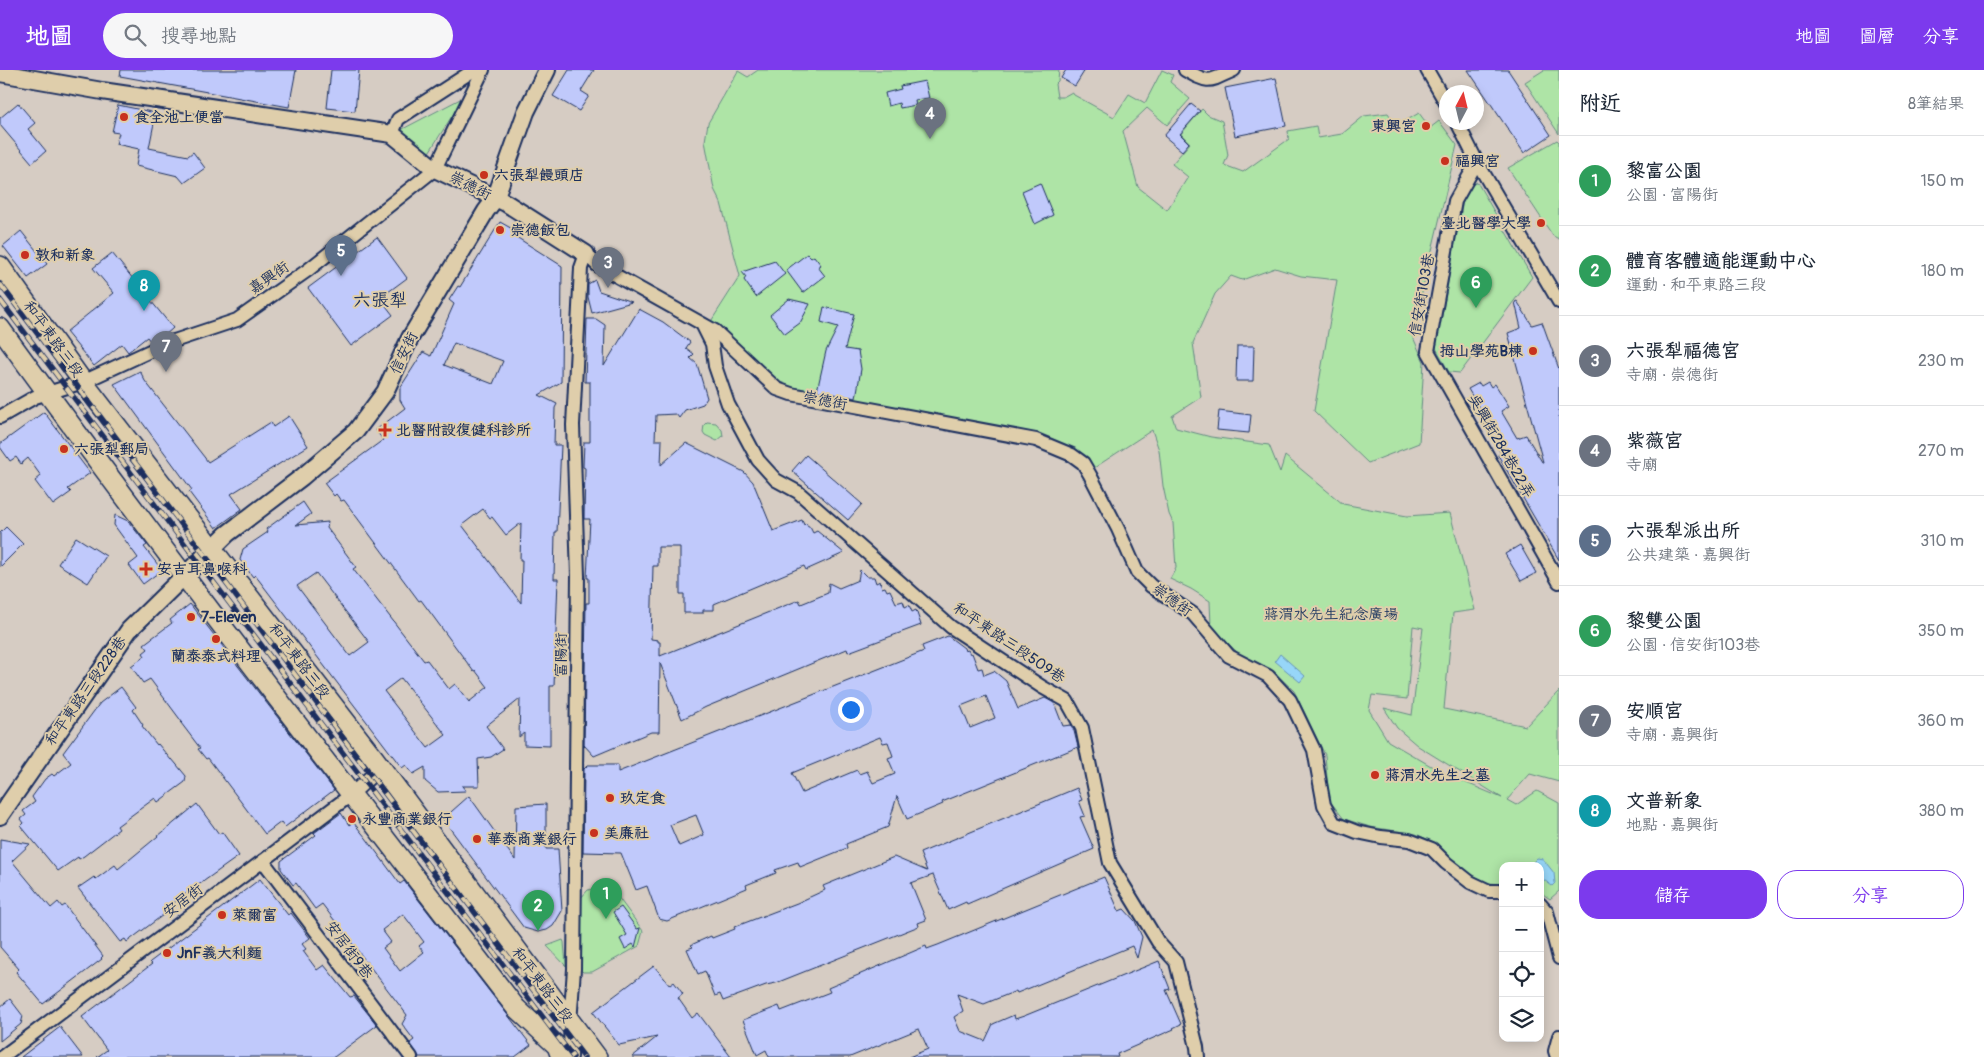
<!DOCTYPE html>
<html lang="zh-TW">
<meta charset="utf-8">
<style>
body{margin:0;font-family:Pangolin,"LXGW WenKai TC",sans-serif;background:#f6f6f7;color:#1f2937}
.controls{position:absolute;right:15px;bottom:15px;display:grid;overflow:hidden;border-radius:10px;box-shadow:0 2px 12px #0003}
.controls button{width:45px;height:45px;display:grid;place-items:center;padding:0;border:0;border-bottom:1px solid #e0e1e3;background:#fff;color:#1f2937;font:25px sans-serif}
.compass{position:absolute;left:1439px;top:15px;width:45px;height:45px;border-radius:50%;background:#fff;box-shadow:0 2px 12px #0003;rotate:7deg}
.you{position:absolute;left:850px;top:639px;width:18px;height:18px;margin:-12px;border:4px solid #fff;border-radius:50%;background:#1a73e8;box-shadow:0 0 0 8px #1a73e833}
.badge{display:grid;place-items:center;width:32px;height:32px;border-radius:50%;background:#7c3aed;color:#fff;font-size:16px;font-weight:700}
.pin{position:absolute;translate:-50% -41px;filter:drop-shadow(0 1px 2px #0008)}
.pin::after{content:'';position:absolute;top:26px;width:18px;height:15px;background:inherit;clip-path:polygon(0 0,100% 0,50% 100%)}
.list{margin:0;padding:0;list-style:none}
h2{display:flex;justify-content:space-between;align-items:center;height:65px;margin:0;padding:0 20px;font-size:21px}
h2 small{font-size:16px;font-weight:400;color:#747a83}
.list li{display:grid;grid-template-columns:32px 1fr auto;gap:15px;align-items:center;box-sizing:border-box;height:90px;padding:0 20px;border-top:1px solid #e0e1e3}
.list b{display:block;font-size:19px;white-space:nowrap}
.list p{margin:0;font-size:16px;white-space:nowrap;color:#747a83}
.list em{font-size:16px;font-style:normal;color:#747a83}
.actions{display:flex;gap:10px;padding:15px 20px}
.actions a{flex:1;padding:11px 0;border:1px solid #7c3aed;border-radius:20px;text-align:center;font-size:18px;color:#7c3aed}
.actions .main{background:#7c3aed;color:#fff}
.icon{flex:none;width:28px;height:28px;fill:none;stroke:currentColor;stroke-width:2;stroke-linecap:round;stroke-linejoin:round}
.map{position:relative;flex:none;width:1559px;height:987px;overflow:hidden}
header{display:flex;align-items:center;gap:30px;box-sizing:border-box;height:70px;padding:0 25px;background:#7c3aed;color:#fff}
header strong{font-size:24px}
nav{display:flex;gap:28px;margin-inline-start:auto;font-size:18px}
.search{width:350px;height:45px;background:#f6f6f7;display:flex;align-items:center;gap:12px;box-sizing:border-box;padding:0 18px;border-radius:28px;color:#747a83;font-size:19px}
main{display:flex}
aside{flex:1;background:#fff}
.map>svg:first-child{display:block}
.green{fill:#aee4a6;stroke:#648a82;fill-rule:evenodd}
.water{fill:#97d6f8;stroke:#6593ba}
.building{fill:#c0c9fb;stroke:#1b2f5e;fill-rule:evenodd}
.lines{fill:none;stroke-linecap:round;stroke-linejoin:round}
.minor-casing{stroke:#1b2f5e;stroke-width:16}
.tertiary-casing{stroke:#1b2f5e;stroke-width:20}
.secondary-casing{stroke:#1b2f5e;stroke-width:22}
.minor{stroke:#dfceab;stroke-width:12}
.tertiary{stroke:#dfceab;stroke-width:16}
.secondary{stroke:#dfceab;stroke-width:19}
.rail-casing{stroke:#1b2f5e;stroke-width:5.5}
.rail{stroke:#dfceab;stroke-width:4;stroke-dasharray:11;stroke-linecap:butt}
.poi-dot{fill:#c8321e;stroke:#dfceab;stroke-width:2}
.labels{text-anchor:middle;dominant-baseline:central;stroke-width:4;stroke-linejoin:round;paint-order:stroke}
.poi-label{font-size:15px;font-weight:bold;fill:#1b2f5e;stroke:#dfceab;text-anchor:start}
.street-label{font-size:15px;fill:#1b2f5e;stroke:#dfceab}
.park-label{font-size:15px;fill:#2a4165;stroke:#dfceab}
.quarter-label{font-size:18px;fill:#1b2f5e;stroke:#dfceab}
</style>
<header>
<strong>地圖</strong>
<div class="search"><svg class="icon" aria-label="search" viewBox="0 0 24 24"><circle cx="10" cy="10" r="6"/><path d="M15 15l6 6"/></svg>搜尋地點</div>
<nav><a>地圖</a><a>圖層</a><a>分享</a></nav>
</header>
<main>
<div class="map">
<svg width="1559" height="987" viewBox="0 0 1559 987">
<rect width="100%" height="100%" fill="#d6ccc3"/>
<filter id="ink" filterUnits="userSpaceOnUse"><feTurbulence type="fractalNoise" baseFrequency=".02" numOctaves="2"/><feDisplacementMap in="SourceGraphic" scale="10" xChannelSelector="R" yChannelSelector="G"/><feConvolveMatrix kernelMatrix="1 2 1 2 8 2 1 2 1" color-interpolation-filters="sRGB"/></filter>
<g filter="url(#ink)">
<g class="green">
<path d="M758,0H1059L1058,11L1055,14L1057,27H1063L1072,22L1074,25L1114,47L1129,24L1145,33L1162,0L1173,5L1170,12L1190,29L1167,55L1147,38L1123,61L1138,117L1167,140L1188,107L1172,94L1190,73L1181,64L1202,39L1208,45L1222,51L1228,85L1224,95L1243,102L1289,69L1288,61L1316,56L1318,68L1342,64L1364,46L1388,43L1397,56L1419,43L1430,58L1439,51L1457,75L1412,265L1424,292L1419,373L1368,393L1314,341L1337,210L1301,206L1275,198L1242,210L1231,206L1215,224L1193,273L1201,327L1172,346L1176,358L1211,367L1269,375L1280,402L1285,386L1343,434L1407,446L1450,443L1475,540L1453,543L1444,639L1526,656L1559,621V712L1530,704L1507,730L1516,735L1537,721L1559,733V821L1550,829L1540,822V796H1503V814L1488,813L1467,802L1433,772L1416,764L1370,757L1344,749L1329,730L1325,685L1294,621L1271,599L1239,584L1211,556L1210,531L1191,519L1170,509L1176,498L1173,453L1169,444L1163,416L1159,380L1152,360L1094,398L1035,366L779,317L708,256L740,206L721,133L714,119L705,71L708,53L738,1L748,7ZM1413,556L1423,558L1412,645L1384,638L1397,658L1418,676L1502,728L1443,703L1388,671L1369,640L1372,625L1407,629Z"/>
<polygon points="1544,0 1559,0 1559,64 1525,12"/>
<polygon points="464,27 428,84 397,62"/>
<polygon points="1557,70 1559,72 1559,169 1553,166 1508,98"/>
<polygon points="1477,112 1532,207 1460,303 1449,302 1436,278 1464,125 1468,117"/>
<polygon points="707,352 716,353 722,360 723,366 717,371 705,365 703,362 704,355"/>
<polygon points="602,817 615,823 643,861 639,876 592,902 583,902 579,899 580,829 588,820"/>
<polygon points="563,870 564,872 566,896 547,876"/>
</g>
<g class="water">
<polygon points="1280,584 1305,606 1300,612 1275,591"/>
<polygon points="1537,788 1543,789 1554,803 1555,813 1552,816 1540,807 1540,796 1532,796 1533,792"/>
</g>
<g class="building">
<polygon points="121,0 296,0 289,37 120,6"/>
<polygon points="331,0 359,0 355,41 327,38"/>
<polygon points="569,0 594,0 581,21 589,26 579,41 553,26"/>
<polygon points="1066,0 1085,0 1075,16 1061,8"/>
<polygon points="1468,0 1508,0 1551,65 1524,83"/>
<polygon points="1276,8 1286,56 1235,66 1225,18"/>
<polygon points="925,11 929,28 915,30 916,35 900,38 899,33 888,36 885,23 901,19 900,16"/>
<polygon points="18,33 35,53 28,59 46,81 32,93 0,55 0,48"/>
<polygon points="1191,34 1200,41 1180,64 1189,73 1182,81 1164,66"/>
<polygon points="118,35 156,43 149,78 188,86 193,82 205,98 184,113 178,106 136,96 139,79 116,74 119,63 112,62"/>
<polygon points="1040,113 1053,145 1035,154 1022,121"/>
<path d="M500,152L516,161L513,165L562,196L561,312L539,325L557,334L555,338L554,375H561L557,462H555L554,509H558L554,616H550V676L524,675V663L519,667L520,629L486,656L503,679L491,687L478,689L479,716H462L466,721L438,722L425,711V697L413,704L406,695L402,698L255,505L253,507L240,490L243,479L268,462L266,459L303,432L311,444L296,455L328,452L327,458L356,497L353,499L424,591L427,590L449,619L455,614L469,632L488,617L475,600L474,602L421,530L419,531L344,430L341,431L336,424L334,426L324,413L383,370L376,360L405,338L400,330V318L423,282L431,286L454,234L449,230L458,216L460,217ZM454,273L503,291L493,314L444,295ZM483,439L490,448L492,447L506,465L521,453L520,490H522L521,533L462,455ZM316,503L369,572L350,586L297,516ZM401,608L446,665L428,678L384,621Z"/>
<polygon points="21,161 47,194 28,208 3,176"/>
<polygon points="377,167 407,208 380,228 393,245 351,276 308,218"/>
<polygon points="112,183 173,258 164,266 151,272 147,267 128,282 122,274 94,296 66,262 114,223 93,198"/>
<polygon points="807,184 811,188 814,186 821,195 818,197 825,206 803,223 786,200"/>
<polygon points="775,191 785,204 756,227 744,210 746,207 742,202"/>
<polygon points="595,210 599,221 632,232 592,243 588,227 588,214"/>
<polygon points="789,229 810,234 800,253 785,264 770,245"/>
<polygon points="1517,231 1532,255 1542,252 1559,299 1559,490 1498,385 1501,383 1484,354 1488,352 1468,319 1479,313 1481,316 1488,312 1491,317 1495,314 1509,336 1501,341 1517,368 1526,365 1542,392 1543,392 1508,263 1521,258 1515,232"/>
<polygon points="824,237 854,244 845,279 858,281 861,299 856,328 817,321 826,281 838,257 821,252"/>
<polygon points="639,239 663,252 690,272 686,278 694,284 690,288 697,294 707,328 703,334 685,340 679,348 676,344 656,345 655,370 662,370 661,395 686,373 744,402 753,412 773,461 802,450 804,455 806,453 808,457 810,457 813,463 817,461 844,483 806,500 804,496 714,534 714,540 703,540 703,543 684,543 684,524 680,524 680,477 658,477 658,496 653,496 651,569 658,570 658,572 660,572 660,586 799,530 801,534 828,523 829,513 839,518 858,510 860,500 867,507 874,507 876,513 880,511 882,518 885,517 887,521 890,520 896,533 903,531 905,537 909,535 912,542 916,540 921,555 854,580 848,582 847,579 706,637 682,649 660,593 659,662 651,662 594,686 584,675 586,533 589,533 589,508 587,508 590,449 584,449 585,398 583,397 584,372 590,372 590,312 585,312 587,249 596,249 605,255 604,296"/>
<polygon points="1237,276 1254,276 1253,311 1236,311"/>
<polygon points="140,301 145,311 208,392 271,352 273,357 289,346 308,376 231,424 242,439 216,458 189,422 192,420 114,314"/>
<polygon points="1219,341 1251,345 1249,363 1217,360"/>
<polygon points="44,342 90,403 68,419 71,422 53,435 35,411 41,406 28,388 21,394 16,387 10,391 0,377 0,374"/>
<polygon points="806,385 862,434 848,450 792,401"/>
<polygon points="115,445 128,451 147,475 144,477 162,500 143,514 129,495 138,488 114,455"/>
<polygon points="6,457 23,474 0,497 0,463"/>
<polygon points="76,467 106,486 88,513 58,494"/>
<polygon points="1520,475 1536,503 1521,511 1505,484"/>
<polygon points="190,534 334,720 285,757 281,752 265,764 208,688 206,689 198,679 200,678 181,653 182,652 150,609 143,613 131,596 145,586 143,583 148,579 144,574 172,553 170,550"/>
<path d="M948,566L964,578L965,581L968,580L970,584L972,583L978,599L982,598L984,605L994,601L1006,611L1018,639L1045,628L1054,633L1063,656L1071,655L1074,661L1078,677L942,732L943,734L907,749L897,726L888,757L846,774L847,778L800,797L798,792L775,800L776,803L746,815L747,818L667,851L659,849L647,816L636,820L621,783L583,782L584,699L588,695H618V702L924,581L922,576ZM986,626L995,648L970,658L961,636ZM880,667L883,673L888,672L893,686L888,688L895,704L873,713L867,701L859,704L857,700L802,723L792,703ZM696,745L704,765L679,776L670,755Z"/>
<polygon points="121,617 136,637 133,640 143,655 142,656 157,675 158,674 171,690 172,689 186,706 185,712 158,732 155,728 117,756 119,759 84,786 79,789 78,787 58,801 21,756 24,753 21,749 26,745 23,741 35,732 32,727 45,709 52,704 54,706 71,693 63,683 100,633"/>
<polygon points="1077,718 1082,730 1079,731 1085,746 1080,747 1094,779 967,834 966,832 948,840 933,805 911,813 926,850 918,853 919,856 776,913 766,915 723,931 720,924 715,926 705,901 698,904 687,879 693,877 691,875 711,866 712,868 735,859 734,857 797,833 825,820 823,816 894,787 927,801 920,783"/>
<polygon points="469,726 515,790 516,736 546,734 546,779 558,779 562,841 553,856 547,860 538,862 524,858 443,749"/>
<polygon points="197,734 219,764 222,762 239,786 169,836 171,839 127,872 125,869 120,872 78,818 94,807 96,809 115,795 118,799"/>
<path d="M341,743L349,755L353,752L366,768L400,814L404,811L531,975L515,987H419L410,973L414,970L402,954L407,945L322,834L315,839L296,813L293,815L281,799V791L316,765L314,763ZM403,844L424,872L419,876L424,882L400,901L383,878L391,872L382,860Z"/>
<polygon points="0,769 30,774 12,791 51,838 58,832 62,837 65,835 103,886 101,888 102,889 43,934 16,902 19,899 0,877"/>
<polygon points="1104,807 1119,841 1124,839 1135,851 1142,867 1137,888 1132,876 1032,917 1017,923 1016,921 984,934 957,924 963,941 954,947 960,961 985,971 993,954 1014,945 1015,949 1024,946 1159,891 1170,919 1166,920 1181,954 1173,958 1174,959 1117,984 1118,987 909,987 928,979 919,959 850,987 769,987 766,980 757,985 743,950 779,936 781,941 830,922 828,918 926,876 927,879 938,875"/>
<polygon points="260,809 288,845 291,843 310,868 302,874 306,879 303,881 317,900 324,895 350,927 354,926 377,955 334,987 97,987 107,980 82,947 152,894 150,892"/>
<polygon points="621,837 637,859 640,858 635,877 633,874 625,879 620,869 627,865 613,842"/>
<polygon points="654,896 670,915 674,912 683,924 678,928 692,948 698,943 731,987 632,987 657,967 619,975 593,942"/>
<polygon points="10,929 23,946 21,954 0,971 0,937"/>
<polygon points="60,957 83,987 21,987"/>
</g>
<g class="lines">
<g class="minor-casing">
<g id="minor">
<path d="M1185,0C1210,14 1208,12 1234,0"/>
<polyline points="1427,0 1446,33"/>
<polyline points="1457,52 1477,92 1559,232"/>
<polyline points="392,64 398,49 474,0"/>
<polyline points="1477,92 1455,131 1428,281 1559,512"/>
<polyline points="703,256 712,274 715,296 728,334 758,390 776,410 798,422 951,557 1042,617 1067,631 1082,658 1110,793 1158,872 1176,892 1197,977 1198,987"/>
<polyline points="0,347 35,327 83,312 165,274 237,250 308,200 435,99 483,0"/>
<polyline points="263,791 411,987"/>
<polyline points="1540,834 1547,842 1559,888"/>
<polyline points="2,987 352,724 381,697"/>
<polyline points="571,987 570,953 574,899 578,506 573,355 581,198 586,184 597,195 715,261 777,319 791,324 1036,370 1072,385 1083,393 1090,405 1118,459 1137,502 1151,516 1193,544 1229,586 1268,606 1290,630 1314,680 1324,735 1334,753 1357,762 1381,767 1409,770 1432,779 1446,793 1470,812 1489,821 1503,821"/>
<polyline points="1557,987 1555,981 1559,966"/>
</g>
</g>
<g class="tertiary-casing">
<g id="tertiary">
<polyline points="0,3 102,21 392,64 435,99 506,133 586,184"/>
<polyline points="0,746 129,560 227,464 302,407 356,361 385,322 410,268 486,141 495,129 526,42 547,0"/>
</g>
</g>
<g class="secondary-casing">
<g id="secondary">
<polyline points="0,196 83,312 374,688 597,987"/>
<path d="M0,258C167,488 342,712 516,938L557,976L561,987"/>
</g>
</g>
<use href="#minor" class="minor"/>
<use href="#tertiary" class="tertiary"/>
<use href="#secondary" class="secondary"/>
<g class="rail-casing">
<g id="rail">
<polyline points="0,214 584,987"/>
<polyline points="0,230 573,987"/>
</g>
</g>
<use href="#rail" class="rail"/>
</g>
</g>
<g class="poi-dot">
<circle cx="124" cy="47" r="5"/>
<circle cx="1426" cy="56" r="5"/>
<circle cx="1445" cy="91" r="5"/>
<circle cx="484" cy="105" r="5"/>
<circle cx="1541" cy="153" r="5"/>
<circle cx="500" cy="160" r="5"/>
<circle cx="25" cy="185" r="5"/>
<circle cx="1533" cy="281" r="5"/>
<path d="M382.5 352.5h5v5h5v5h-5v5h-5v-5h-5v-5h5z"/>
<circle cx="64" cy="379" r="5"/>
<path d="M143.5 491.5h5v5h5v5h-5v5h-5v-5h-5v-5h5z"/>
<circle cx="191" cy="547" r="5"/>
<circle cx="216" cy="569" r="5"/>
<circle cx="1375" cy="705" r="5"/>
<circle cx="610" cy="728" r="5"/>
<circle cx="352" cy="749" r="5"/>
<circle cx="594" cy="763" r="5"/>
<circle cx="477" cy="769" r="5"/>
<circle cx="222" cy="845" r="5"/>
<circle cx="167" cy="883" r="5"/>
</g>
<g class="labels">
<g class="poi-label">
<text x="134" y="47">食全池上便當</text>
<text x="1416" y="56" text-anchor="end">東興宮</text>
<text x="1455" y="91">福興宮</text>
<text x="494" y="105">六張犁饅頭店</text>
<text x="1531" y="153" text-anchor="end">臺北醫學大學</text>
<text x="510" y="160">崇德飯包</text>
<text x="35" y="185">敦和新象</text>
<text x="1523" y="281" text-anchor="end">拇山學苑B棟</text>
<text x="396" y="360">北醫附設復健科診所</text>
<text x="74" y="379">六張犁郵局</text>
<text x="157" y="499">安吉耳鼻喉科</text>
<text x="201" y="547">7-Eleven</text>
<text x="216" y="586" text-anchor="middle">蘭泰泰式料理</text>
<text x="1385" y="705">蔣渭水先生之墓</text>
<text x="620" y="728">玖定食</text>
<text x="362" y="749">永豐商業銀行</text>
<text x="604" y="763">美廉社</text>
<text x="487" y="769">華泰商業銀行</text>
<text x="232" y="845">萊爾富</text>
<text x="177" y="883">JnF義大利麵</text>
</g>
<g class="street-label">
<text transform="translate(470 116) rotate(27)">崇德街</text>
<text transform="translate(269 208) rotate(-35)">嘉興街</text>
<text transform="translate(1422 225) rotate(-80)">信安街103巷</text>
<text transform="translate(53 269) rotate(54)">和平東路三段</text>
<text transform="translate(404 283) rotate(-64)">信安街</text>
<text transform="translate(825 331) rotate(11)">崇德街</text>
<text transform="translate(1501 376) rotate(60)">吳興街284巷22弄</text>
<text transform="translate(1172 530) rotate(36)">崇德街</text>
<text transform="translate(1009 573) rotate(34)">和平東路三段509巷</text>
<text transform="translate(561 585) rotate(-90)">富陽街</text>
<text transform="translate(299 591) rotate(53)">和平東路三段</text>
<text transform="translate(86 621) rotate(-55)">和平東路三段228巷</text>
<text transform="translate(183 831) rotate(-37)">安居街</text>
<text transform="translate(349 880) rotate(53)">安居街9巷</text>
<text transform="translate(542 915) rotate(53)">和平東路三段</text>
</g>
<g class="park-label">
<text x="1331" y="544">蔣渭水先生紀念廣場</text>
</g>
<g class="quarter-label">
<text x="380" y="230">六張犁</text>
</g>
</g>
</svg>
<div class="controls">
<button>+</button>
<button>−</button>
<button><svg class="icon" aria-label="locate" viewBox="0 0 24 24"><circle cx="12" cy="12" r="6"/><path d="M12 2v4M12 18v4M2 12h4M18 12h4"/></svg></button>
<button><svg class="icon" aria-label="layers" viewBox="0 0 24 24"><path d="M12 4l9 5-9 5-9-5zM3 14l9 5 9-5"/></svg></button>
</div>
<svg class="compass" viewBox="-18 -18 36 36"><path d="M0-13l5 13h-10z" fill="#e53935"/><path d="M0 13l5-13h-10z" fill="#747a83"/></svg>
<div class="you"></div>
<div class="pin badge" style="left:606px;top:849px;background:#2e9e5b">1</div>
<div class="pin badge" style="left:538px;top:861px;background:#2e9e5b">2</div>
<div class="pin badge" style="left:608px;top:218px;background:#6b7280">3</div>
<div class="pin badge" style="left:930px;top:69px;background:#6b7280">4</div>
<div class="pin badge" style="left:341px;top:206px;background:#5c6f8a">5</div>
<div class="pin badge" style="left:1476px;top:238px;background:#2e9e5b">6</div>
<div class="pin badge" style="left:166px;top:302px;background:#6b7280">7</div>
<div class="pin badge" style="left:144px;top:241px;background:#0f9aa8">8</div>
</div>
<aside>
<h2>附近<small>8筆結果</small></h2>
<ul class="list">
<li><span class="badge" style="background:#2e9e5b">1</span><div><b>黎富公園</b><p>公園 · 富陽街</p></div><em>150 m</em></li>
<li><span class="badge" style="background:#2e9e5b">2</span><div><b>體育客體適能運動中心</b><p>運動 · 和平東路三段</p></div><em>180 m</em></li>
<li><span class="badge" style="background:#6b7280">3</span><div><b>六張犁福德宮</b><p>寺廟 · 崇德街</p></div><em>230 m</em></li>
<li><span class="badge" style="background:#6b7280">4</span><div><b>紫薇宮</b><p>寺廟</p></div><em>270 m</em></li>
<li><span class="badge" style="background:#5c6f8a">5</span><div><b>六張犁派出所</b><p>公共建築 · 嘉興街</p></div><em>310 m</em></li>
<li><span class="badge" style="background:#2e9e5b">6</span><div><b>黎雙公園</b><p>公園 · 信安街103巷</p></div><em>350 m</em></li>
<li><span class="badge" style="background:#6b7280">7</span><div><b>安順宮</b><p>寺廟 · 嘉興街</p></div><em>360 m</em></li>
<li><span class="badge" style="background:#0f9aa8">8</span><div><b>文普新象</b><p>地點 · 嘉興街</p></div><em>380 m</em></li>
</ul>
<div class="actions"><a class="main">儲存</a><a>分享</a></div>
</aside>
</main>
